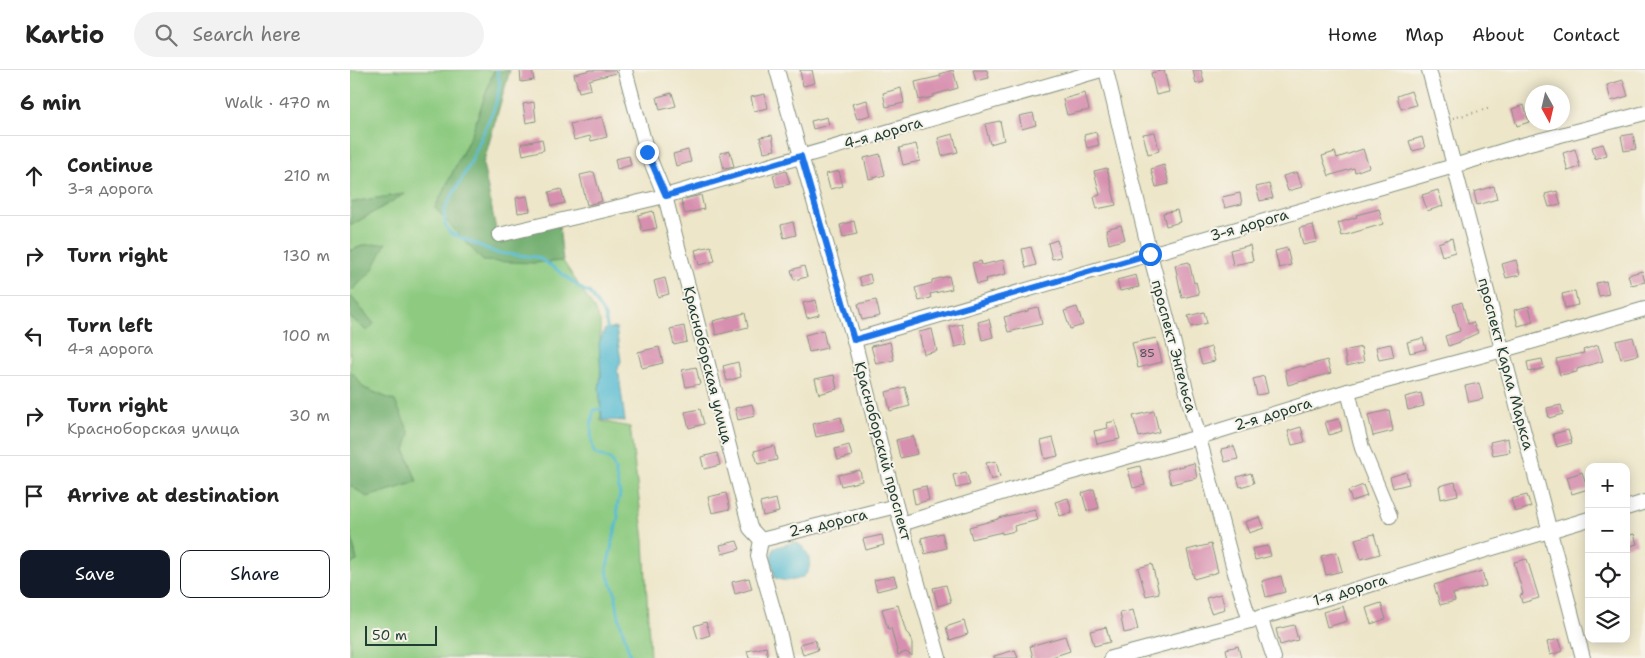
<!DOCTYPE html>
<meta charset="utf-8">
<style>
body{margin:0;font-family:"Shantell Sans",sans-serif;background:#f2f2f2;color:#222}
.controls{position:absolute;right:15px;bottom:15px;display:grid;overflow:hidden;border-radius:10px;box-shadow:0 2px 12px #0003}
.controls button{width:45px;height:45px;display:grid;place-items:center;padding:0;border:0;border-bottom:1px solid #e0e0e0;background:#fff;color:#222;font:25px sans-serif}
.compass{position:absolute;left:1175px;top:15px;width:45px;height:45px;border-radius:50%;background:#fff;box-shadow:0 2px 12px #0003;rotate:172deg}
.scale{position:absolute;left:15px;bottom:12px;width:72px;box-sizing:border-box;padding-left:5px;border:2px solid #1f3d34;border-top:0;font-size:14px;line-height:18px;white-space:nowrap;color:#1f3d34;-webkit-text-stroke:4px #f7f3e8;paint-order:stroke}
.stop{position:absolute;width:15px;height:15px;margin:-11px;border:4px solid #1a73e8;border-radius:50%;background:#fff}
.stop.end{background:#1a73e8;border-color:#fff;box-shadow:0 1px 5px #0008}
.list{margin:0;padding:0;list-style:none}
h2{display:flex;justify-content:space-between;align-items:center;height:65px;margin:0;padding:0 20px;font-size:21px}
h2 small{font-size:16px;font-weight:400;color:#767676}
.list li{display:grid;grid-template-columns:32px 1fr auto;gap:15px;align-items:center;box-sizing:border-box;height:80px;padding:0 20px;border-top:1px solid #e0e0e0}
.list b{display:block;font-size:19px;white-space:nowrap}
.list p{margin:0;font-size:16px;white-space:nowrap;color:#767676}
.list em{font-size:16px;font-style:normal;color:#767676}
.actions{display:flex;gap:10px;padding:15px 20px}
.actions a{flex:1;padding:11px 0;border:1px solid #111827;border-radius:10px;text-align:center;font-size:18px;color:#111827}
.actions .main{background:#111827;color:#fff}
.icon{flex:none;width:28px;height:28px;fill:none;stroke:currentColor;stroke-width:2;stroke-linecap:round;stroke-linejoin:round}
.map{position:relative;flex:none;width:1295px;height:588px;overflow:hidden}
header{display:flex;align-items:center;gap:30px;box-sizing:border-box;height:70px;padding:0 25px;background:#fff;border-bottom:1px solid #e0e0e0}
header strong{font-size:24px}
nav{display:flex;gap:28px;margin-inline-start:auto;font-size:18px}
.search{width:350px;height:45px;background:#f2f2f2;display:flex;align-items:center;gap:12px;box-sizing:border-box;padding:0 18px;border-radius:28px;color:#767676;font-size:19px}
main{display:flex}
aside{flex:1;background:#fff}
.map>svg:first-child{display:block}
.green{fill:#8ecb81;stroke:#56845a}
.forest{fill:#72af6f;stroke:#487652}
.water{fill:#54bbd2;stroke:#3a7c83}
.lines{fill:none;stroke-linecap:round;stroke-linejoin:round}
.stream{stroke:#54bbd2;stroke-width:3}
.building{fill:#d78faf}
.minor-casing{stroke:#86927e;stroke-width:16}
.path{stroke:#86927e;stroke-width:2;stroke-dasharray:1 4;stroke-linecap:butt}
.minor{stroke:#fff;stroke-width:14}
.route{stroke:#1a73e8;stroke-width:6}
.labels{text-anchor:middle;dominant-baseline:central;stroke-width:4;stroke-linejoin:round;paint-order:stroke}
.number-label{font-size:12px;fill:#4d5253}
.street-label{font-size:15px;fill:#1f3d34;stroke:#f7f3e8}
</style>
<header>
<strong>Kartio</strong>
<div class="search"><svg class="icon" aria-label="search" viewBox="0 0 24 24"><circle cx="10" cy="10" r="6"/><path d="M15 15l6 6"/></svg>Search here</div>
<nav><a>Home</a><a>Map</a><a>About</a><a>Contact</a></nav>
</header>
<main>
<aside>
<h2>6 min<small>Walk · 470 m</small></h2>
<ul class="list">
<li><svg class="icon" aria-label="ahead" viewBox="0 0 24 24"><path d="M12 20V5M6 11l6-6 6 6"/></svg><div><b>Continue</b><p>3-я дорога</p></div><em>210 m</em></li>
<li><svg class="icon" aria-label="right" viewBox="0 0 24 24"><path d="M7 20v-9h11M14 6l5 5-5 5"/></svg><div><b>Turn right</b></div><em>130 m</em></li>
<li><svg class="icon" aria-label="left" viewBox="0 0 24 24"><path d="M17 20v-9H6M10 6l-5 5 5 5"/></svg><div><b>Turn left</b><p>4-я дорога</p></div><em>100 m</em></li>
<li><svg class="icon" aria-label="right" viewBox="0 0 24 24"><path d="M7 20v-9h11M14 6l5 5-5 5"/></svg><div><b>Turn right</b><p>Красноборская улица</p></div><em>30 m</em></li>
<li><svg class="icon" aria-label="arrive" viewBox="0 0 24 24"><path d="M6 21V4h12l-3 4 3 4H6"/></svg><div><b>Arrive at destination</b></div></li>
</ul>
<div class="actions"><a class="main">Save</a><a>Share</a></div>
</aside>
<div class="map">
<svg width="1295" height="588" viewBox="0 0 1295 588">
<rect width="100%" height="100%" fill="#f7f3e8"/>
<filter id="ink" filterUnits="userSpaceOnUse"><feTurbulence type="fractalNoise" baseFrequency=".02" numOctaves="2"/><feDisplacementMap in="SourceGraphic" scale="10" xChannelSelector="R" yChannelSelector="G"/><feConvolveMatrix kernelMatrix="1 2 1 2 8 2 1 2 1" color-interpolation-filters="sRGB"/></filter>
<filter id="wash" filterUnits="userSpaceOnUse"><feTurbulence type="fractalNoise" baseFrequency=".0096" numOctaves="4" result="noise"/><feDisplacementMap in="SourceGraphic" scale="20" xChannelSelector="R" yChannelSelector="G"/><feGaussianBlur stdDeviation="1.12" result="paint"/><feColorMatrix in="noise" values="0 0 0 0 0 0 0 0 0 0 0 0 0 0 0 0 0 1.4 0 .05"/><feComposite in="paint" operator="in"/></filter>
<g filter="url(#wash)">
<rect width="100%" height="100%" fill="#ede6c9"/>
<polygon class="green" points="0,0 144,0 122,63 85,138 183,193 213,191 245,240 250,252 251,351 280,357 294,470 300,588 0,588 0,494 7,491 0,460 0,415 17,427 67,412 55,380 45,331 14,318 2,303 0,304 0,247 17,261 24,254 0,225 0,222 22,201 14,175 0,181 0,156 53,124 14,130 0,133"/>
<g class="forest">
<polygon points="144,0 160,0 133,94 148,170 209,155 213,191 183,193 133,191 85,138 122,63"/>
<polygon points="55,124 0,156 0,133 14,130"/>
<polygon points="36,173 22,201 0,222 0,181 14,175"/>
<polygon points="0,225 24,254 17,261 0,247"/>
<polygon points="2,302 14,318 45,331 60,364 55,380 67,412 17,427 0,415 0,304"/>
<polygon points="0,460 7,491 0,494"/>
</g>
<g class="water">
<polygon points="266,258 271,291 267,301 269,305 275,351 252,350 249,318 251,305 249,273 255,259"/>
<path d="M444,472C455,475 463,489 458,501C453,512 434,512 425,508L421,487L424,478Z"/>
</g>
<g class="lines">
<g class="stream">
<polyline points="147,0 150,15 145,36 119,96 94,140 95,154 100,163 147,183 187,187 206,199 233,220 240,223 255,246 258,262"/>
<path d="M256,338L244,340C240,356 240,367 244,383L261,390L265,400L270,425L267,436L268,448L257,497L258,506L265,522L269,548L281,588"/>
</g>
</g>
<g id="blocks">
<g class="building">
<polygon points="170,0 182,0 184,10 171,12"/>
<polygon points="241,0 265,0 266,3 239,10 241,19 229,22 224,4"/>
<polygon points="450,0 462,0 465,13 453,16"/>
<polygon points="603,0 608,18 583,25 583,27 569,30 565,12 591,6 590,4"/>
<polygon points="623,0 637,0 639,8 626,11"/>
<polygon points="814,0 819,22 806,25 801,3"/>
<polygon points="843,0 851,0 854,12 846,14"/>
<polygon points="1273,10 1278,26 1261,31 1257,15"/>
<polygon points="551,18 554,33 536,37 533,23"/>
<polygon points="1061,21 1066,35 1051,39 1047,26"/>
<polygon points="322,23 326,36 310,40 307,27"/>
<polygon points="735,23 739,40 717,45 713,29"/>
<polygon points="415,24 418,38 404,41 401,27"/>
<polygon points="517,30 521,45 507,49 502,34"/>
<polygon points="184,32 186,51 176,53 173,34"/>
<polygon points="1174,35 1179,52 1167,56 1162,39"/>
<polygon points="683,43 686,55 672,59 669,46"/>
<polygon points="252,47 257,67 241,71 240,66 224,70 220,54"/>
<polygon points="477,47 479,55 463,59 461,51"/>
<polygon points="650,51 654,70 640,74 635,54"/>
<polygon points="746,62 749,75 737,78 734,65"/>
<polygon points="805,62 809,81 798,84 793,64"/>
<polygon points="603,64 608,82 592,86 588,68"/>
<polygon points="1283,64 1286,79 1274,81 1271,66"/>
<polygon points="422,65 425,80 414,82 410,67"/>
<polygon points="1072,67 1075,78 1062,81 1059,71"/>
<polygon points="192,69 194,80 173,85 171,74"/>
<polygon points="566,74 570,91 553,95 549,78"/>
<polygon points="1253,74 1257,85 1245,89 1242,77"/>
<polygon points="1013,79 1019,97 1005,102 1004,98 979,106 972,86 985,82 987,88"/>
<polygon points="1225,79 1230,97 1218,101 1213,83"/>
<polygon points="338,80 341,92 326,96 323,84"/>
<polygon points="380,81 384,97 374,99 370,83"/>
<polygon points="530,84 535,105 519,109 514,88"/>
<polygon points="279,86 281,95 267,99 265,89"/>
<polygon points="814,95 819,114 806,117 801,99"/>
<polygon points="757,98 766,135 747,139 744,127 750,125 744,101"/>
<polygon points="436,101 440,114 426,117 423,105"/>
<polygon points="489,101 493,116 480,119 476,104"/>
<polygon points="244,102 252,131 237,135 230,105"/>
<polygon points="947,102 952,117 938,121 933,106"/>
<polygon points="919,114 923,128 910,131 906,117"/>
<polygon points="1144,116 1147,129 1127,135 1124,122"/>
<polygon points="211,119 215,133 202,136 199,122"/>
<polygon points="1088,120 1093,136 1077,141 1072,125"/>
<polygon points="1207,121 1211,135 1199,137 1195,124"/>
<polygon points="890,123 892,134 875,138 872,127"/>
<polygon points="351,125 354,139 335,144 331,130"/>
<polygon points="177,126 180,141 168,143 166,128"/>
<polygon points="1029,139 1033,154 992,166 988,153 1007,147 1006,145"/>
<polygon points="827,140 830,152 816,156 813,143"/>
<polygon points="303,141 307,158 292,161 288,145"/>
<polygon points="504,151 507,164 493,167 490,155"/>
<polygon points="443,152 446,165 434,168 431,155"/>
<polygon points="771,155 775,169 759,174 756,159"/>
<polygon points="963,155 967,172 953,175 949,158"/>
<polygon points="1102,168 1105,182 1092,186 1088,173"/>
<polygon points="707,170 711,187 702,189 698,173"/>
<polygon points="900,175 903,191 883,195 880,180"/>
<polygon points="361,176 365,191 349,195 345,180"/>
<polygon points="681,177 686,195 676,198 672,179"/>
<polygon points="937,178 941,195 929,198 925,181"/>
<polygon points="653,190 656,204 635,209 636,212 627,214 622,193 631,191 632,195"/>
<polygon points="1166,190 1170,205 1156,208 1152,194"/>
<polygon points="839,192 844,213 846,212 849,224 832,228 825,195"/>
<polygon points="454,196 457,207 444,210 441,200"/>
<polygon points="1292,201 1295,212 1281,215 1278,205"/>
<polygon points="520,204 522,213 512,216 509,207"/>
<polygon points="786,205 789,217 770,221 767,210"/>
<polygon points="599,206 602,219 580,224 581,228 569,231 565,218 582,213 582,210"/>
<polygon points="315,208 319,224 308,227 304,211"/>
<polygon points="1256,211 1259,224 1249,226 1246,213"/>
<polygon points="1225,221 1228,235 1215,238 1212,224"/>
<polygon points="466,230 469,245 457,248 453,233"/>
<polygon points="526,230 530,246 512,250 508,234"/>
<polygon points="1112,232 1118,254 1123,252 1128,263 1110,271 1110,272 1098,276 1095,266 1110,261 1103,235"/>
<polygon points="1179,236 1183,252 1168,256 1164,240"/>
<polygon points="688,237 692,254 658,262 654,247 678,241 678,239"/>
<polygon points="727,237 733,255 720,259 714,241"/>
<polygon points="854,242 857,253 841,257 838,246"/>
<polygon points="395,243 398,257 366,265 363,251"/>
<polygon points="639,249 643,267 632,270 628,252"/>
<polygon points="612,254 617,274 605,277 600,257"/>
<polygon points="334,256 337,272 324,275 320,259"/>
<polygon points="582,259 587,281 574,284 569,262"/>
<polygon points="473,260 477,278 459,282 455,265"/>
<polygon points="1283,267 1288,285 1271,289 1266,271"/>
<polygon points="806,268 812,292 788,298 782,273"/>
<polygon points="1073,268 1076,279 1060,283 1057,272"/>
<polygon points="540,272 544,290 526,294 521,276"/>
<polygon points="1041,274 1044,287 1029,290 1026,277"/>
<polygon points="1248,275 1253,291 1227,299 1227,302 1210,305 1206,289 1234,283 1233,280"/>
<polygon points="309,277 313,293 292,298 288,282"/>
<polygon points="861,277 865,291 852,294 848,281"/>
<polygon points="1011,277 1014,292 997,296 994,281"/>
<polygon points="1192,289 1194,298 1179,302 1177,292"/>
<polygon points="977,290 981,303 938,315 935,300 952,296 953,297"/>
<polygon points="388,292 391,307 377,311 373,296"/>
<polygon points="346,297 350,314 336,317 332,300"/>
<polygon points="484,305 487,319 469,324 465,309"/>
<polygon points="914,306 918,323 907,325 903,309"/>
<polygon points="1129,313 1133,329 1119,332 1115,316"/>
<polygon points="555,317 560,336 540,341 536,322"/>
<polygon points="1071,323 1074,336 1058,340 1055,327"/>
<polygon points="402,334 405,346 388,350 385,338"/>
<polygon points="1211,335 1213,344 1199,348 1197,338"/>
<polygon points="350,339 354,354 339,358 335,342"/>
<polygon points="1039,340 1043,361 1023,366 1018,345"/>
<polygon points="804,341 809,362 789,367 783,346"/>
<polygon points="491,347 494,361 466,367 463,354"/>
<polygon points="989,349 992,361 979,365 975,352"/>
<polygon points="765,351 770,369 747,374 744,361 758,358 757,353"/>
<polygon points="951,357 955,372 942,375 938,361"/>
<polygon points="1218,360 1222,373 1207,377 1203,364"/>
<polygon points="563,366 567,384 550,388 546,370"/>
<polygon points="703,368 708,386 695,389 691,371"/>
<polygon points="1158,368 1160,382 1143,385 1140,372"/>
<polygon points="499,375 502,386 488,390 485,379"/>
<polygon points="424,376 427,390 408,394 404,381"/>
<polygon points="884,376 888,389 875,392 871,379"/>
<polygon points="367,383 370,395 354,399 351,387"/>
<polygon points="646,391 650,407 641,410 636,393"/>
<polygon points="844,393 847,408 821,414 817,400"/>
<polygon points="790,396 795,415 783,418 778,399"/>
<polygon points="510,400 512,411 491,416 488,405"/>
<polygon points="616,402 620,415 606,418 603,405"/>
<polygon points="1056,402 1059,414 1043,418 1040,407"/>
<polygon points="1232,402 1238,419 1222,424 1217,407"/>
<polygon points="901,403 904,413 890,417 887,407"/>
<polygon points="1105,412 1108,425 1091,429 1089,416"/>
<polygon points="1013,415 1017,426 1002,431 998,421"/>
<polygon points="576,416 579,430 565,434 562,419"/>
<polygon points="744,419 749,438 737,441 732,423"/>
<polygon points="376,423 380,439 362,443 358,427"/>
<polygon points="1177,425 1181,437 1165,442 1161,429"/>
<polygon points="718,428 722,442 710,446 705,432"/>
<polygon points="426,429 429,442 413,446 410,433"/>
<polygon points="685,439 688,450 664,456 665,461 652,464 652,462 622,469 619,457 648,449 648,448"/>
<polygon points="910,447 914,458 899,463 895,452"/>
<polygon points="592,463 596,478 575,484 571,468"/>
<polygon points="1024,464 1030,484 1011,489 1005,469"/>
<polygon points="1284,464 1287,474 1276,477 1276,466"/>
<polygon points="532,465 534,475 516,480 513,469"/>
<polygon points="387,471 390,479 372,484 370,475"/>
<polygon points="861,474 868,502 844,509 837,480"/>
<polygon points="918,476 921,486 905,490 902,479"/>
<polygon points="987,482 992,501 976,505 971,486"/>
<polygon points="1177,489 1189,528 1172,533 1170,525 1173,524 1164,492"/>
<polygon points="802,494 809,523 796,526 788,498"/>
<polygon points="1132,501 1136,516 1103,524 1105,531 1090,535 1084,515"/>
<polygon points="544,506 547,516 527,521 524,510"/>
<polygon points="931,506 935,522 916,527 912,511"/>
<polygon points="399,508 402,519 385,524 382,512"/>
<polygon points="596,515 601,532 588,536 583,518"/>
<polygon points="871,524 875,539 861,543 856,528"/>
<polygon points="1031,533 1036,549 1021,554 1016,538"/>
<polygon points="548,535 556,562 559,565 562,573 562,586 556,582 548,585 541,558 538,559 532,539"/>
<polygon points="993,536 997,551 977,557 973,542"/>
<polygon points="783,540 788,560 774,563 770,543"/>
<polygon points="614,551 618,564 600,570 596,557"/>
<polygon points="356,552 360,565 348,569 344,556"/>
<polygon points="944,555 948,570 930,575 926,559"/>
<polygon points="756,557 760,572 744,576 740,561"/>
<polygon points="715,566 720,581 699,588 683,588 680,576"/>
<polygon points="1209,569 1213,581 1200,585 1197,572"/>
<polygon points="465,570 468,580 453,585 450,574"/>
<polygon points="888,576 891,588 878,588 876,579"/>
<polygon points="416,577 418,588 399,588 397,581"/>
<polygon points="665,580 668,588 644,588 644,586"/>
</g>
</g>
</g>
<g filter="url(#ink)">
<use href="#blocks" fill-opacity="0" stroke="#86927e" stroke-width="1"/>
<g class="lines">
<g class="minor-casing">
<g id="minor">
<polyline points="275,0 297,82 315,126 400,458 411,470 408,486 428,556 435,588"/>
<polyline points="427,0 451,86 504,270 546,436 589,588"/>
<polyline points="756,0 800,184 885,503 900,551"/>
<polyline points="1079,0 1233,588"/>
<polyline points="149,165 315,126 751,0"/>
<polyline points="504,270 1104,96 1172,75 1295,43"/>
<polyline points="998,321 1012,378 1040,446"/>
<polyline points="1276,438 1295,432"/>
<polyline points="551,454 683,413 849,367 998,321 1153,280 1295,239"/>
<polyline points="411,470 546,436"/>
<polyline points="910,547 924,588"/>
<polyline points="761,588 900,551 1239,449"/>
</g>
</g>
<polyline class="path" points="1103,48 1141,38"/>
<use href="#minor" class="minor"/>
</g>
</g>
<g class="lines" filter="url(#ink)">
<polyline class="route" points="297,82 316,126 451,86 504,270 800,184"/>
</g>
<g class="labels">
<g class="number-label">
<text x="797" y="283">85</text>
</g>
<g class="street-label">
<text transform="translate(533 63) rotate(-16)">4-я дорога</text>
<text transform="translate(899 155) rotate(-16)">3-я дорога</text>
<text transform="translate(824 276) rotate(75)">проспект Энгельса</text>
<text transform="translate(1156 294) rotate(75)">проспект Карла Маркса</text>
<text transform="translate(358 295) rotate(76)">Красноборская улица</text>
<text transform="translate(923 344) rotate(-17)">2-я дорога</text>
<text transform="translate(533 381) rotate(75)">Красноборский проспект</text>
<text transform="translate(478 453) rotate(-13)">2-я дорога</text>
<text transform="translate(1000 520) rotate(-17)">1-я дорога</text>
</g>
</g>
</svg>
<div class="controls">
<button>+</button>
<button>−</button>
<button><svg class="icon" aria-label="locate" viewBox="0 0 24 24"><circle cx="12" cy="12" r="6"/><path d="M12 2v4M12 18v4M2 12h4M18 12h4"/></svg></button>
<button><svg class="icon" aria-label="layers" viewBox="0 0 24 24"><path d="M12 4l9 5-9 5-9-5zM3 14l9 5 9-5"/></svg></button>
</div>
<svg class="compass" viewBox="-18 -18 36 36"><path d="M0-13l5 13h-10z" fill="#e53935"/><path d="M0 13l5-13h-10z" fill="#767676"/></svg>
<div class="scale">50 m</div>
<div class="stop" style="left:800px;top:184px"></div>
<div class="stop end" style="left:297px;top:82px"></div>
</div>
</main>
